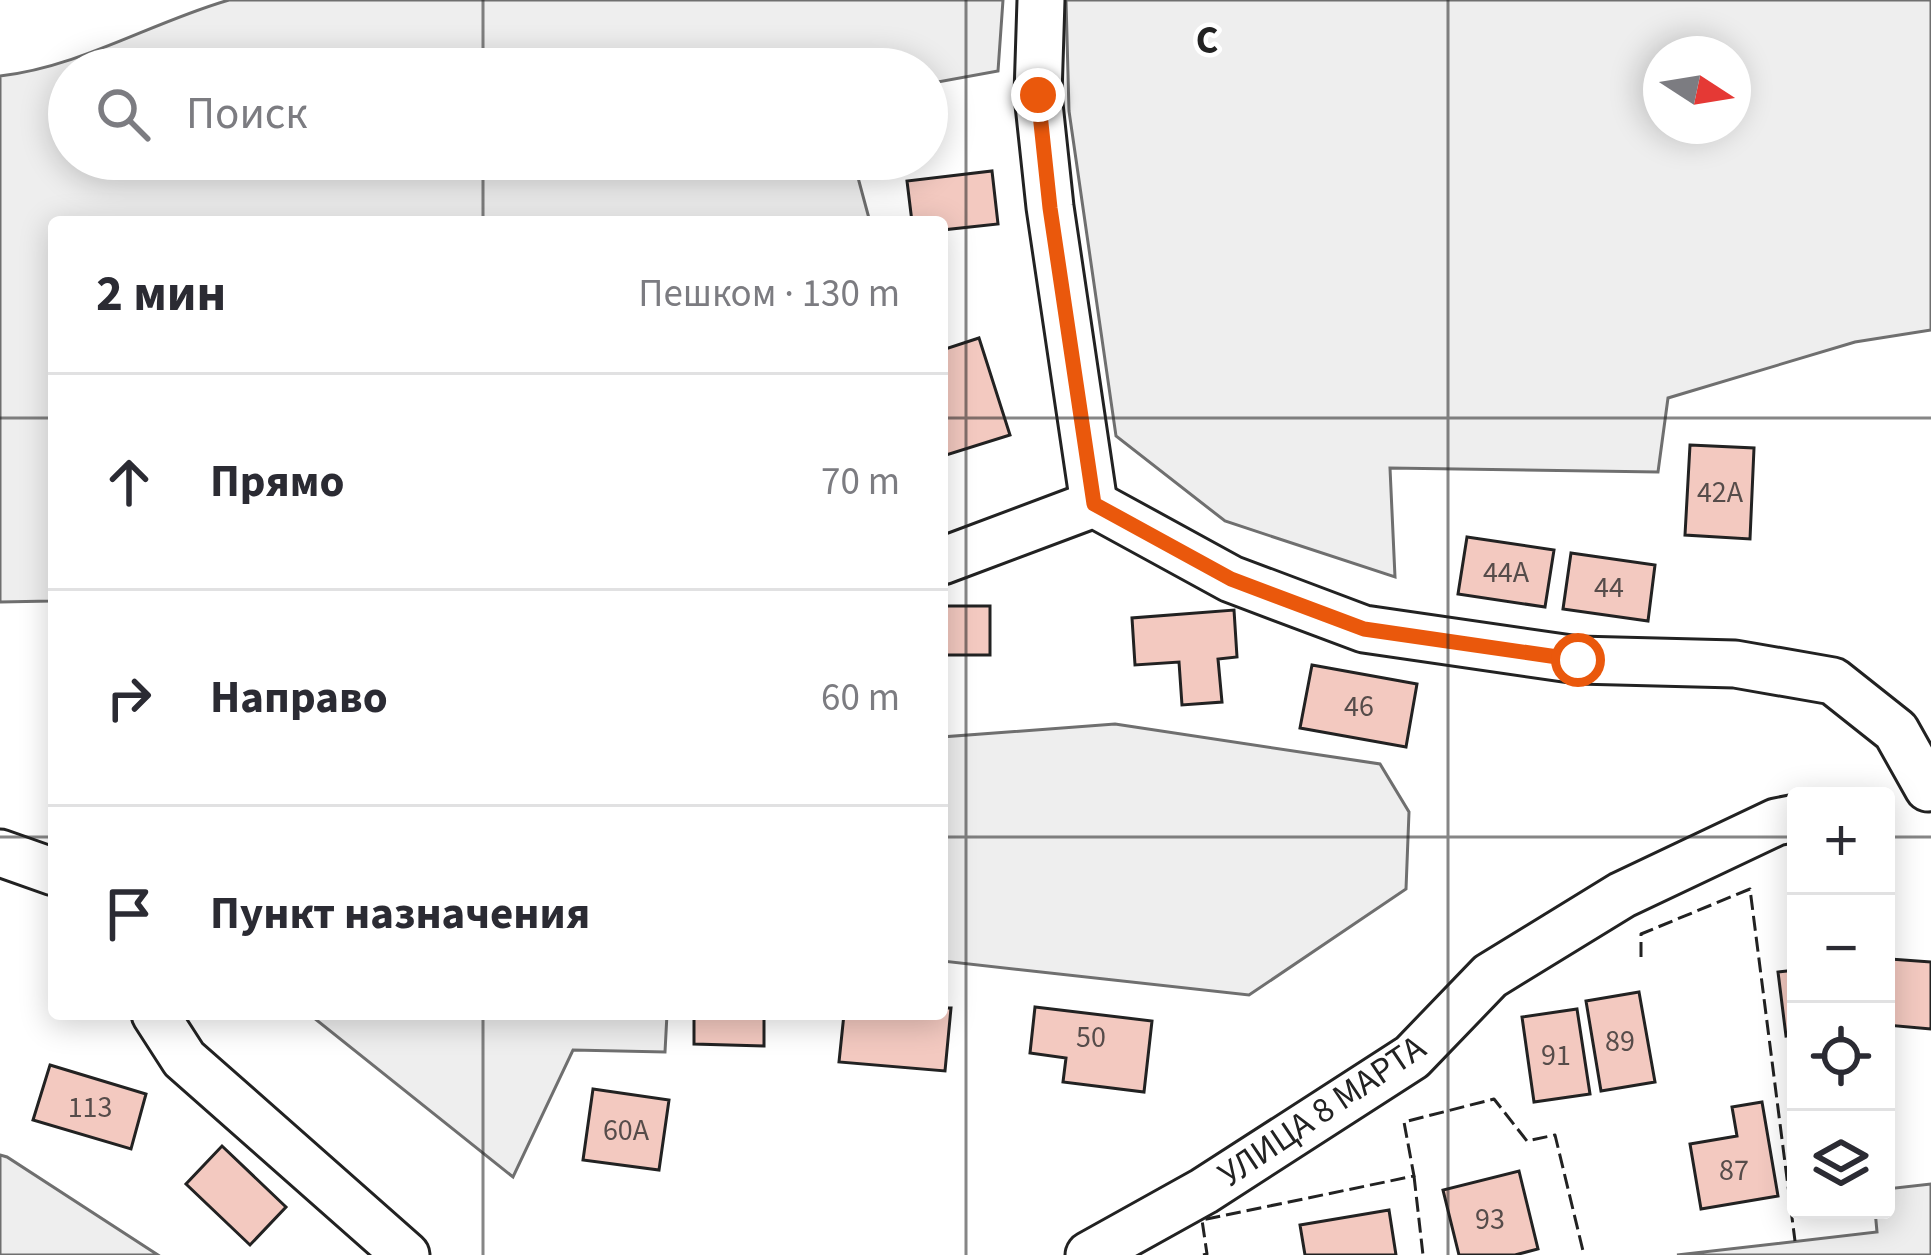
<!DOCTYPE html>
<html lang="ru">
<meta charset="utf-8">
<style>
body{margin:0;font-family:"Source Sans 3",sans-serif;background:#f7f7f7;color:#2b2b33}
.controls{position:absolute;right:36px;bottom:36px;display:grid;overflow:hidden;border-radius:12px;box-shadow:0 6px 30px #0003}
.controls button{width:108px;height:108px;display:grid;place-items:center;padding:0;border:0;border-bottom:3px solid #e1e1e2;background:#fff;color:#2b2b33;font:60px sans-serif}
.compass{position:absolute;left:1643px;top:36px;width:108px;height:108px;border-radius:50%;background:#fff;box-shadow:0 6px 30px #0003;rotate:102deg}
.stop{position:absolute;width:36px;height:36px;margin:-27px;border:9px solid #ea580c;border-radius:50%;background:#fff}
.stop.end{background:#ea580c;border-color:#fff;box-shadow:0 3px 12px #0008}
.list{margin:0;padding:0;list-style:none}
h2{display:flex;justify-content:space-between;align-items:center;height:156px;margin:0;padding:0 48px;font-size:51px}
h2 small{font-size:39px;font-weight:400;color:#7c7c81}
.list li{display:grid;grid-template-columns:78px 1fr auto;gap:36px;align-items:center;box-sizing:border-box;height:216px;padding:0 48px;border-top:3px solid #e1e1e2}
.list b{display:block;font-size:45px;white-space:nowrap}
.list em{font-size:39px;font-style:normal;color:#7c7c81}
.icon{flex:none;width:66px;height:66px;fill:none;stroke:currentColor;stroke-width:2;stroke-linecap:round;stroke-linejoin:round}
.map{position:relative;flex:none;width:1931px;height:1255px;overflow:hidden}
.search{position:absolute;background:#fff;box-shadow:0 6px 30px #0003;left:48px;top:48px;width:900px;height:132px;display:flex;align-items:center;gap:30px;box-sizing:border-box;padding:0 42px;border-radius:66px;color:#7c7c81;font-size:45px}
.panel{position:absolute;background:#fff;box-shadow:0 6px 30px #0003;left:48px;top:216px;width:900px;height:804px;border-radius:12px}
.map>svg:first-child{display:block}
.green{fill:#eee;stroke:#6f6f6f;stroke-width:3;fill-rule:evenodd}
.building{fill:#f3c9c0;stroke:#222;stroke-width:3}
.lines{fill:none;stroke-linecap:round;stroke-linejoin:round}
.street-casing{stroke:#222;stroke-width:51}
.street{stroke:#fff;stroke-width:45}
.fence{stroke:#222;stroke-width:3;stroke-dasharray:15 6;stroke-linecap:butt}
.route{stroke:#ea580c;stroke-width:15}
.grid{fill:none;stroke:#222;stroke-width:3;stroke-opacity:0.55}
.labels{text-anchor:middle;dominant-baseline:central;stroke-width:9;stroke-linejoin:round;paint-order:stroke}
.number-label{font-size:30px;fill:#564c4a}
.street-label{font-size:36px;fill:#222;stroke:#fff}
.grid-label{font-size:39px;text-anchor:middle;font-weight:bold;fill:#222;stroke:#fff;stroke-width:9;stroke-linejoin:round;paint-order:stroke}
</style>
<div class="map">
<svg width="1931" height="1255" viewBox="0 0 1931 1255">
<rect width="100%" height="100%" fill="#fff"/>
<g class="green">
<path d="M229,0H1003L998,71L927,84V69H69V159H853L870,222H54V588L51,601L0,602V76C80,67 152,22 229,0Z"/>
<path d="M1066,0H1931V330L1855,342L1668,398L1658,472L1390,468L1395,577L1225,521L1116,436L1069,111ZM1733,54V126H1661V54Z"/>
<polygon points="1115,724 1380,764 1409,812 1406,889 1249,995 942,961 942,737"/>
<polygon points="309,1014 667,1014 665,1052 573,1050 513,1177"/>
<polygon points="0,1155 7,1157 158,1255 0,1255"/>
<polygon points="1931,1184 1931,1255 1677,1255 1877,1232 1875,1210 1886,1210 1886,1189"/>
</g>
<g class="building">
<polygon points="992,171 998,224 942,230 942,222 912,222 907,181"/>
<polygon points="979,338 1010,435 943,456 942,350"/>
<polygon points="1690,445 1754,448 1750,539 1685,535"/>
<polygon points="1467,537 1554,550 1545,607 1458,594"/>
<polygon points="1571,553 1655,565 1648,621 1563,609"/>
<rect x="942" y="606" width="48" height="49"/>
<polygon points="1234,610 1237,657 1218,659 1222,702 1182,705 1179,662 1135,665 1132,618"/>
<polygon points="1312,665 1417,684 1406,747 1300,728"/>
<polygon points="1890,959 1931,962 1931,1029 1886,1025"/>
<polygon points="1796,970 1796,1035 1786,1036 1778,972"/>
<polygon points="1639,992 1655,1082 1601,1091 1586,1001"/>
<polygon points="1035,1007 1152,1021 1144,1092 1063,1082 1066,1058 1030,1053"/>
<polygon points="942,1008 951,1008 945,1071 839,1062 844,1014 942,1014"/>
<polygon points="1577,1009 1590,1094 1534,1102 1522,1017"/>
<polygon points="694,1014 764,1014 764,1046 694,1044"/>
<polygon points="50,1065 146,1094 131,1149 33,1120"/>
<polygon points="593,1089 669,1100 659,1170 583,1160"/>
<polygon points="1762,1102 1778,1196 1701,1209 1690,1144 1737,1136 1732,1107"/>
<polygon points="222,1146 286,1207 250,1245 186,1184"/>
<polygon points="1519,1171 1538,1249 1515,1255 1459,1255 1443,1190"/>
<polygon points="1389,1210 1396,1255 1305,1255 1300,1225"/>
</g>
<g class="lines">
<g class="street-casing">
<g id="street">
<polyline points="1041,0 1038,95 1050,207 1094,504"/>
<polyline points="942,561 1094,504 1231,579 1364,629 1578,660 1735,664 1833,681 1896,731 1928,788"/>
<polyline points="0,853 54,872"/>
<polyline points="155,1014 184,1059 406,1255"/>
<polyline points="1089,1255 1204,1191 1412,1057 1490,976 1622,895 1776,822 1796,818"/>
</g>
</g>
<use href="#street" class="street"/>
<g class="fence">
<polyline points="1641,957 1641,934 1750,889 1795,1241"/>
<polyline points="1414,1176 1423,1255"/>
<polyline points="1203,1255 1207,1254 1202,1220 1414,1176 1404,1122 1494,1099 1527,1141 1555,1135 1584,1255"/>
</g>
</g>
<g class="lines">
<polyline class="route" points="1038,95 1050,208 1094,504 1231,579 1364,629 1578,660"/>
</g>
<path class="grid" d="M483,0V69M966,0V1255M1448,0V1255M483,159V222M0,418H54M942,418H1931M0,837H54M942,837H1796M1886,837H1931M483,1014V1255"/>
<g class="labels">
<g class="number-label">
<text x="1720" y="492">42А</text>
<text x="1506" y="572">44А</text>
<text x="1609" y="587">44</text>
<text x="1359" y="706">46</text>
<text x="1091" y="1037">50</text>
<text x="1620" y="1041">89</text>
<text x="1556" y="1055">91</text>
<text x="90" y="1107">113</text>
<text x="626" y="1130">60А</text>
<text x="1734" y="1170">87</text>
<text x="1490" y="1219">93</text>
</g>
<g class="street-label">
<text transform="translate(1322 1111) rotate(-34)">УЛИЦА 8 МАРТА</text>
</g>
</g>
<g class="grid-label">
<text x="1207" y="53">C</text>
</g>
</svg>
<div class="controls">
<button>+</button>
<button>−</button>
<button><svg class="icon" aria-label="locate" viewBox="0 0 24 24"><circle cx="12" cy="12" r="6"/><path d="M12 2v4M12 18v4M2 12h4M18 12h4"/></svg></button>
<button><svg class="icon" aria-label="layers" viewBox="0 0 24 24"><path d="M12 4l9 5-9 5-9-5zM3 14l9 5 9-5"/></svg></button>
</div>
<svg class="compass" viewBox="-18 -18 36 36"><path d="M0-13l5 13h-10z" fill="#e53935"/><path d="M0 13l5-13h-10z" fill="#7c7c81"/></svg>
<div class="stop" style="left:1578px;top:660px"></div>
<div class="stop end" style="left:1038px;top:95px"></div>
<div class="search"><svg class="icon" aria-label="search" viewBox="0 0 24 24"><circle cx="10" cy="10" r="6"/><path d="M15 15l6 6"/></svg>Поиск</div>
<section class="panel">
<h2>2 мин<small>Пешком · 130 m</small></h2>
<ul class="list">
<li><svg class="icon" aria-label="ahead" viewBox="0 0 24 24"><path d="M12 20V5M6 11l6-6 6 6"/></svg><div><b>Прямо</b></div><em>70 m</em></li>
<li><svg class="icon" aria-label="right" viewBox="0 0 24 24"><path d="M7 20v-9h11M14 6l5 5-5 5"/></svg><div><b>Направо</b></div><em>60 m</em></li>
<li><svg class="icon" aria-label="arrive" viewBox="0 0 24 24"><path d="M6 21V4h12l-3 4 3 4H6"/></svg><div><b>Пункт назначения</b></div></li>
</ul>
</section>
</div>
